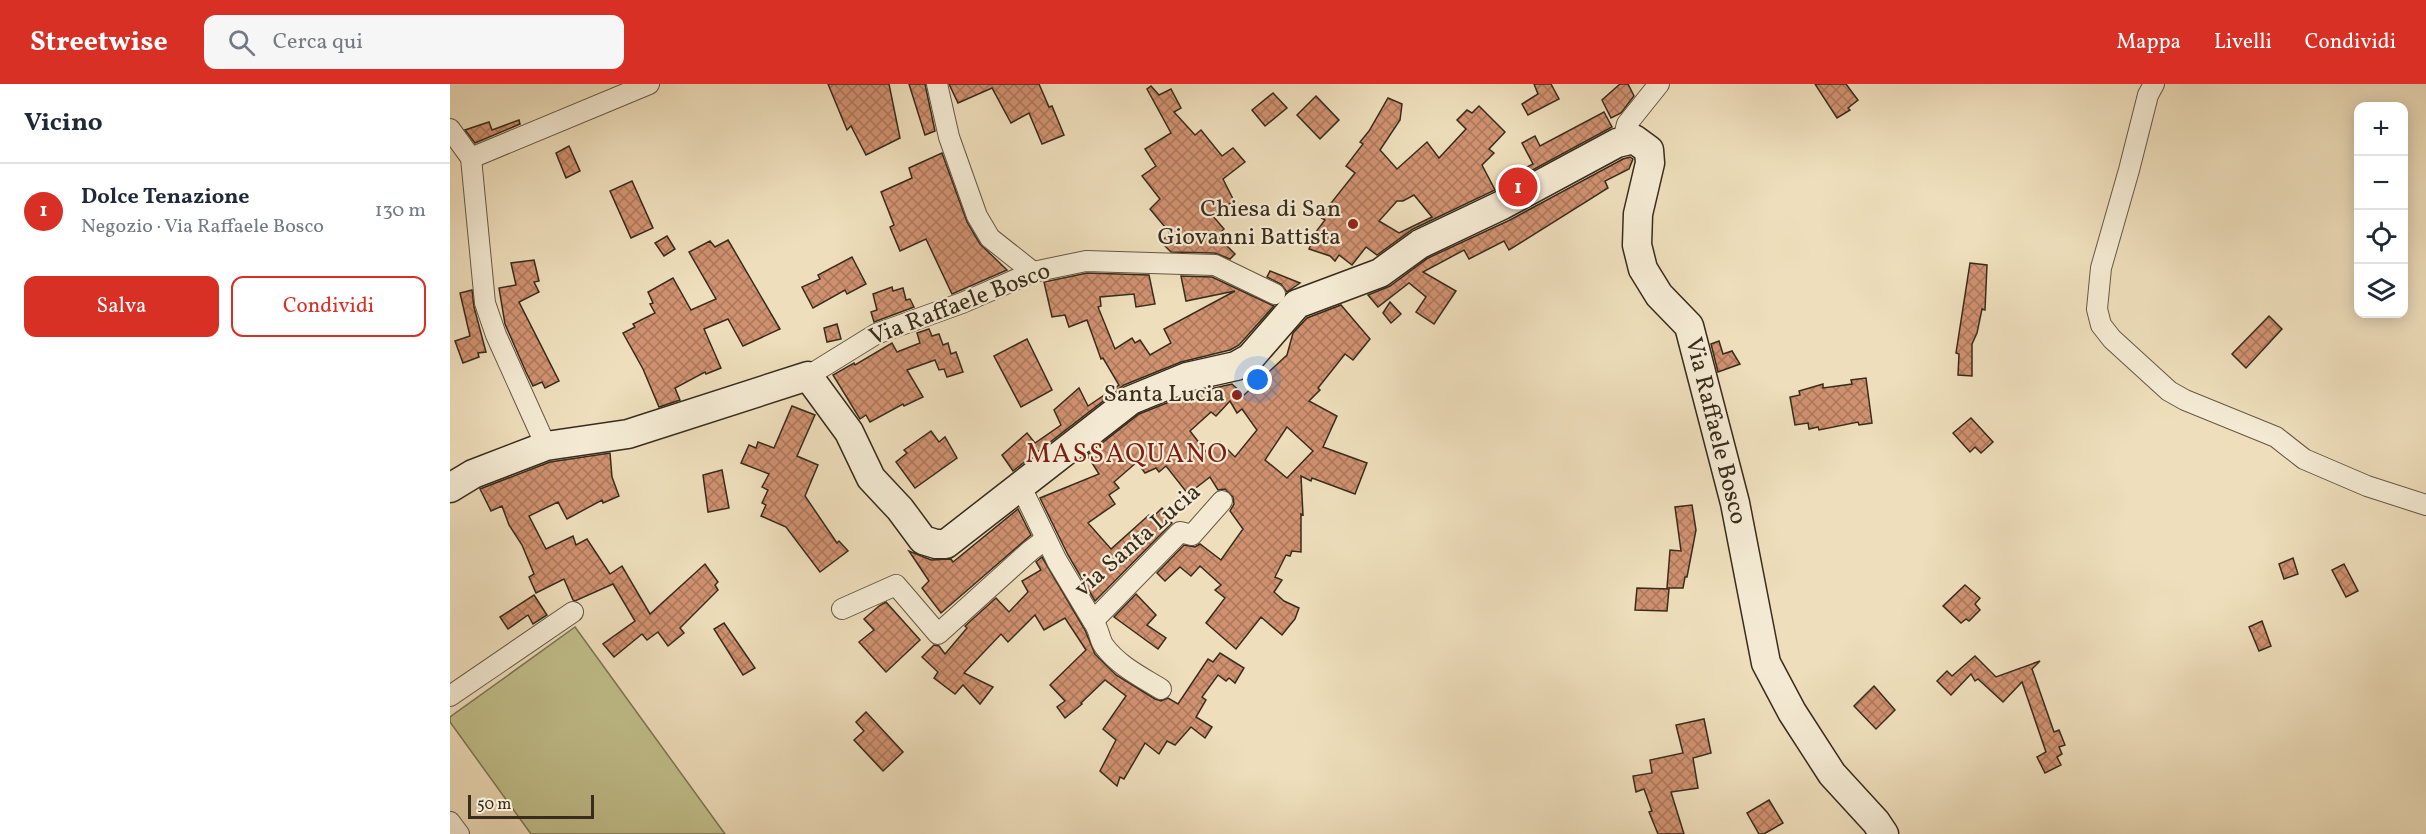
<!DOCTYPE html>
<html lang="it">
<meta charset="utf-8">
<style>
body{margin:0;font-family:Vollkorn,serif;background:#f6f6f7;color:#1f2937}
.controls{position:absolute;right:18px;top:18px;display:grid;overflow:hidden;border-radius:12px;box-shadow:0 3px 15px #0003}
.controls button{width:54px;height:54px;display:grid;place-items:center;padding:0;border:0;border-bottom:2px solid #e0e1e3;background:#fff;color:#1f2937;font:30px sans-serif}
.scale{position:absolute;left:18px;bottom:15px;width:126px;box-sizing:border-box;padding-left:6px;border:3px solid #382c1c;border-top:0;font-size:16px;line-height:21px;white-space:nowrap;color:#382c1c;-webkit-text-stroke:4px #f4ead3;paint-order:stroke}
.you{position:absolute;left:808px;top:296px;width:21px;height:21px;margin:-15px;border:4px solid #fff;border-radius:50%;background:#1a73e8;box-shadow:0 0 0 9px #1a73e833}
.badge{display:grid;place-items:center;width:39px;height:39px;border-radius:50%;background:#d93025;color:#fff;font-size:20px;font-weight:700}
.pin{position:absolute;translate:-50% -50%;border:3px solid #fff;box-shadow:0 2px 6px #0006}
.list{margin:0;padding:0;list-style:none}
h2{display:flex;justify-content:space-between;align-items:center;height:78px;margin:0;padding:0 24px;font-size:26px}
h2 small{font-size:20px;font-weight:400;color:#747a83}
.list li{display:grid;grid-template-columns:39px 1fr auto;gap:18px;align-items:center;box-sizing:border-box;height:96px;padding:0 24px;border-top:2px solid #e0e1e3}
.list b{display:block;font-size:22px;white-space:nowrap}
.list p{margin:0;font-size:20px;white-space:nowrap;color:#747a83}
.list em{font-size:20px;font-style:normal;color:#747a83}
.actions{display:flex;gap:12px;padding:18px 24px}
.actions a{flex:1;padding:14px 0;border:2px solid #d93025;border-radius:12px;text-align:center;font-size:21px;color:#d93025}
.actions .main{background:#d93025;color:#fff}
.icon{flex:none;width:33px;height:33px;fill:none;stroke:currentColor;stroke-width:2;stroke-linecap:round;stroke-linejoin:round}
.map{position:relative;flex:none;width:1976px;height:750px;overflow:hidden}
header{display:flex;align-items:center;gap:36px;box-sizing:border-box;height:84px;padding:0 30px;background:#d93025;color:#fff}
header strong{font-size:28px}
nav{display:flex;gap:33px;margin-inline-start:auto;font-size:21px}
.search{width:420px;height:54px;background:#f6f6f7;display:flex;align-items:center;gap:15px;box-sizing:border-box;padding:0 21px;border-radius:12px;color:#747a83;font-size:22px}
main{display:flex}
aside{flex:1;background:#fff}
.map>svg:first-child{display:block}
.park{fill:#c1bf8b;stroke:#7c7654;stroke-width:1.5}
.building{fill:url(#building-cross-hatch);stroke:#382c1c;stroke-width:1.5;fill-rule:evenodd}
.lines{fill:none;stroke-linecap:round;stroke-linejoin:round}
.street-casing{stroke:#665844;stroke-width:22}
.secondary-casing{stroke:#382c1c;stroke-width:31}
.street{stroke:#f4ead3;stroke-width:20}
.secondary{stroke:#f4ead3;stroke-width:28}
.poi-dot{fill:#8f2418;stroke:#f4ead3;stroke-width:2}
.labels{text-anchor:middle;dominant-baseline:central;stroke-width:4.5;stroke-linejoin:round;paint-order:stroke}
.poi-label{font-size:24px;fill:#382c1c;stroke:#f4ead3;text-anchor:end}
.street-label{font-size:24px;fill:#382c1c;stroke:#f4ead3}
.quarter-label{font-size:27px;letter-spacing:1.5px;fill:#7a1f14;stroke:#f4ead3}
</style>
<header>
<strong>Streetwise</strong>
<div class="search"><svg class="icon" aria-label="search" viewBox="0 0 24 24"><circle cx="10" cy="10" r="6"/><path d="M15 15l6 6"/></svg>Cerca qui</div>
<nav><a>Mappa</a><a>Livelli</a><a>Condividi</a></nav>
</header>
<main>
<aside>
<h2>Vicino<small></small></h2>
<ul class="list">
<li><span class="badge">1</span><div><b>Dolce Tenazione</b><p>Negozio · Via Raffaele Bosco</p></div><em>130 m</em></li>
</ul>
<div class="actions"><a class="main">Salva</a><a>Condividi</a></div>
</aside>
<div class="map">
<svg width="1976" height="750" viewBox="0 0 1976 750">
<defs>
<pattern id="building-cross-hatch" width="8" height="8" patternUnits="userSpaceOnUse" patternTransform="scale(1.5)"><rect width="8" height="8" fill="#d09170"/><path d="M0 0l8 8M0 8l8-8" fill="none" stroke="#aa775b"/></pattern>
</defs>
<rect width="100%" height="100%" fill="#eedebb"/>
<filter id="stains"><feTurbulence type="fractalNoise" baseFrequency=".00333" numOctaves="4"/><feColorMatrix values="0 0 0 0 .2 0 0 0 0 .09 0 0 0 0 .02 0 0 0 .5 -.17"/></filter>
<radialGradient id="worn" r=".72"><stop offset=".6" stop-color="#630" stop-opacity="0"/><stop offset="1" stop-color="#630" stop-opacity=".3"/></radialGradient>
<polygon class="park" points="125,543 275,750 81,750 0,638 0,633"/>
<g class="building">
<polygon points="378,0 439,0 450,54 416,71 401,42 397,46"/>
<polygon points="459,0 475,0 485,47 475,51"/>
<polygon points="499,0 589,0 599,23 602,22 614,51 592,60 579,29 561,39 542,4 508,19"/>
<polygon points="1084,0 1101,0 1109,15 1078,31 1072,20 1088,10"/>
<polygon points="1170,0 1178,0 1184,12 1171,29 1161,34 1152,16"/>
<polygon points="1365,0 1396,0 1408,16 1398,24 1400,26 1387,34"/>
<polygon points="701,2 709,11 721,5 731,24 724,28 745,51 751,46 772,72 783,64 795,78 773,95 784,117 762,131 774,145 767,152 785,170 780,175 765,169 721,168 714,161 714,155 720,149 700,125 710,115 692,92 706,82 695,65 721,49 697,5"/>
<polygon points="823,9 837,24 815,42 802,26"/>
<polygon points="866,12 889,36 870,55 847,31"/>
<path d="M938,14L952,20L950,36L930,66L947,85L977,58L989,74L1016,45L1007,36L1017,26L1022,29L1029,22L1055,48L1039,65L1044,69L1032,81L1045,106L963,145L927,171L916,163L902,181L889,171L885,177L880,172L859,165L865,149L875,136L870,133L905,89L896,82L913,60L910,58L919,47ZM964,111L982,133L949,149L929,137L947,117H953Z"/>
<polygon points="1154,28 1162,43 1055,101 1059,92 1083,80 1072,59 1085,52 1090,62"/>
<polygon points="69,36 70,40 25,59 15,46 39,38 42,46"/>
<polygon points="119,62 130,87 116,94 106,69"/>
<polygon points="492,69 517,138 530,160 557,186 502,210 476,155 450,167 440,143 444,141 431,108 462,94 459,84"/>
<polygon points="1180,73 1183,75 1179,85 1155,97 1158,104 1059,166 1054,157 1019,175 1014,166 973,188 1006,207 984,240 966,228 976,213 959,199 928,223 918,211 940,202 978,174 1060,136 1173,75"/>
<polygon points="182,97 203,144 181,154 160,107"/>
<polygon points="217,152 225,165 214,172 205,159"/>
<polygon points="278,156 330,245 293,262 278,235 254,245 271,284 256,290 255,288 225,304 230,316 209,323 193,285 173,249 185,243 183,240 205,229 200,220 203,219 198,208 223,194 241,226 266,215 239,168 260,157 265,163"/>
<polygon points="402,173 416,200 397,210 395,206 363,224 352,203 370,195 368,191"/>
<polygon points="84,176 89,197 84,198 89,208 69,218 109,297 95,304 92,298 83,302 76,288 55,240 49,204 66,201 61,179"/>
<polygon points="1520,179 1537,181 1535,226 1532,225 1527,249 1522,260 1522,292 1508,291 1509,270 1506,269"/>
<polygon points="820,187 850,199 837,208 831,200 817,193"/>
<polygon points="637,189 699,191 705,220 686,223 684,210 650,213 651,222 648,223 665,265 682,254 685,259 690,256 700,271 721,259 714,245 785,207 736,217 731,192 762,193 824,222 789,261 780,266 731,278 674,301 563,387 552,371 577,349 585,359 611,341 604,326 629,304 638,322 669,301 653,274 651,275 637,236 619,243 615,231 602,233 594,198"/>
<polygon points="442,203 443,207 453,204 456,216 460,215 464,223 424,238 421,228 427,226 423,210"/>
<polygon points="22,206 24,223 36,268 28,269 29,273 13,279 5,257 20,252 10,209"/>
<polygon points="940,218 951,230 941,239 933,229"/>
<path d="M891,221L920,255L903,276L895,270L868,304L870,306L859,317L887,332L873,363L917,379L905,410L862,394L861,397L851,392L853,431L851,430V468L842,467L840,472L836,471L825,493L832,496L824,508L834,517L849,524L845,535L832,551L811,533L786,565L756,539L775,514L765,506L771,501L750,482L741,492L730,483L715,497L707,489L734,461L745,463L750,460L771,476L793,445L780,427L784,420L783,413L775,405L768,406L760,393L738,410L716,382L709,388L706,384L695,389L687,378L664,398L669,404L659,411L665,420L638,439L661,465L699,431L702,434L712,424L722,435L720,437L722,439L645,517L618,471L590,414L649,390L637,371L689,330L742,309L782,300L794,311L837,271L843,249L857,234ZM780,317L787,329L792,325L807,346L785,373L770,358L757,369L740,347L761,328L766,332ZM837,343L863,367L837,394L815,376Z"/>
<polygon points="1819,232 1832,245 1796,284 1782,270"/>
<polygon points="387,240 391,255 377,258 374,244"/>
<polygon points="479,245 482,252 489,250 493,261 498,259 501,270 506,268 513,288 497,293 494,285 489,286 485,276 457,286 473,313 454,322 453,320 420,338 416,331 410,335 383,291 404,279 405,281 442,259 447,268 470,259 467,249"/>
<polygon points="577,255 602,306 571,323 544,272"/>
<polygon points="1269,257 1273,270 1282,267 1290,280 1268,288 1261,260"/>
<polygon points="1416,294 1422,339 1409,341 1408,338 1369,346 1368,343 1359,345 1358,339 1345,341 1340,313 1350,311 1349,307 1373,300 1373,304 1402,300 1401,296"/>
<polygon points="342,322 365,331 347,372 368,381 355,412 387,459 389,457 398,467 370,488 336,443 311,432 316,421 312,419 318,406 312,403 319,390 291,379 299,361 306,364 308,358 324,364"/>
<polygon points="1521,334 1543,358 1531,369 1525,363 1520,368 1503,349"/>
<polygon points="481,347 489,358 495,353 507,374 465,404 446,378 457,369 454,366"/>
<polygon points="160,369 162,393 169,412 153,419 152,416 117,435 108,418 79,432 96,465 123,452 126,461 137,455 160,490 172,482 200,530 255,480 268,498 265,501 268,506 230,544 234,549 218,562 208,548 197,556 192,550 164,573 153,560 185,537 163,500 125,517 123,516 114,495 86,509 79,493 84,490 72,461 59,441 52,422 41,427 30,405 100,378"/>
<polygon points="272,386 279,424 258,428 253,391"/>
<polygon points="1242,421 1246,446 1237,493 1235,493 1233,504 1217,504 1220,466 1231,467 1225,423"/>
<polygon points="568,425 581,451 491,529 472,504 479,497 459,467 481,476 501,475 503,478"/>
<polygon points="592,473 635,546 645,570 666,591 705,615 711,617 718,614 728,620 758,575 763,578 770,569 794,584 785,599 779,594 776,597 768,591 752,613 756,616 746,633 762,643 755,654 741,643 725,661 717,657 709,670 695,659 674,695 670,693 667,702 650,687 666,656 653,645 676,612 655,596 631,619 632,620 615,634 607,623 615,617 600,601 636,566 615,534 594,546 585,531 558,558 551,550 514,589 543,603 530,620 513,601 505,610 484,594 488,588 472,573 484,561 489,562 495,570 517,544 515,542 546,514 559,528 578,508 572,497 591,486 586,478"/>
<polygon points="1843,474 1848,490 1834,495 1829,480"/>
<polygon points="1894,480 1908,507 1896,513 1882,486"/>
<polygon points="1515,501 1530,514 1525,520 1530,526 1519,537 1516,535 1511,539 1493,522"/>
<polygon points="1187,504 1219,505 1217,527 1185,526"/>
<polygon points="686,510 706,531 697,541 716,554 708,565 664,533"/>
<polygon points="84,511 97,531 83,540 78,531 58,545 50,533"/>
<polygon points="436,518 470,556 436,588 409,558 424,546 414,535 429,522"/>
<polygon points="1812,537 1821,562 1809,567 1799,543"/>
<polygon points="274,539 305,584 293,591 264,545"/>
<polygon points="1525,572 1546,593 1590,577 1582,585 1604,648 1609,646 1615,661 1609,663 1612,670 1607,673 1611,681 1595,689 1587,673 1596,668 1572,598 1553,618 1528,595 1525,597 1521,590 1501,611 1487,597 1497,587 1502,592"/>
<polygon points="1424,602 1445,626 1426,645 1404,622"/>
<polygon points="416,628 453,668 433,687 404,656 414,647 406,638"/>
<polygon points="1254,635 1261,669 1243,674 1248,704 1221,708 1234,750 1208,750 1199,728 1202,727 1194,705 1186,708 1183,692 1202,689 1200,676 1233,669 1226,641"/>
<polygon points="1319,716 1333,739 1314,750 1309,750 1297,729"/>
</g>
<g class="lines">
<g class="street-casing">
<g id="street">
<polyline points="487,0 499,53 527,132 540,154 583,188"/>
<polyline points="1704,0 1698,11 1679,86 1651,184 1647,225 1651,241 1662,255 1719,307 1735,316 1826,353 1854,375 1917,402 1976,421"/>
<polyline points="0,45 21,74 35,219 46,251 96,362"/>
<polyline points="1173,56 1177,40 1209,0"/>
<polyline points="21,74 199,0"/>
<polyline points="358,292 426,250 512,219 583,188 636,177 765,181 825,210"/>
<polyline points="571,403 607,477 643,537 730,448 742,451 772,417"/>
<polyline points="392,525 446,501 488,550 580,467 596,455"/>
<path d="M643,537C650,547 649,555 654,562C669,582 690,592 711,605"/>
<polyline points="0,612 123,528"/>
<polyline points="0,738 9,750"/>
</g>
</g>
<g class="secondary-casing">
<polyline id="secondary" points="0,404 23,390 96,362 178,350 358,292 399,348 421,394 450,425 473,456 486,460 496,460 681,316 737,293 786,282 800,274 847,220 930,189 970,160 1052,121 1167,59 1184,55 1199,66 1200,79 1188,130 1187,161 1193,185 1209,211 1239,242 1285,419 1316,579 1342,628 1382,690 1426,738 1434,750"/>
</g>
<use href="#street" class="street"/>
<use href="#secondary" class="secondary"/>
</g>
<g class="poi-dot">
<circle cx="903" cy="140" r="6"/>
<circle cx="787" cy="311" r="6"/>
</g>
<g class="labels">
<g class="poi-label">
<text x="891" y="126">Chiesa di San<tspan x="891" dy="28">Giovanni Battista</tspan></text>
<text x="775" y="311">Santa Lucia</text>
</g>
<g class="street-label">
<text transform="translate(510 221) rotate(-21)">Via Raffaele Bosco</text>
<text transform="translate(1265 347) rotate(76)">Via Raffaele Bosco</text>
<text transform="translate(688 457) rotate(-41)">via Santa Lucia</text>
</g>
<g class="quarter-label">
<text x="677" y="371">MASSAQUANO</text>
</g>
</g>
<rect width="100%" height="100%" filter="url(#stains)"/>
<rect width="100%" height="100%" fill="url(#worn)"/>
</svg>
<div class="controls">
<button>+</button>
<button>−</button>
<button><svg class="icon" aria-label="locate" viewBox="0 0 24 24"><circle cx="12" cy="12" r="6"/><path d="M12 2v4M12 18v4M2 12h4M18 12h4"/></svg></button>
<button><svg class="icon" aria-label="layers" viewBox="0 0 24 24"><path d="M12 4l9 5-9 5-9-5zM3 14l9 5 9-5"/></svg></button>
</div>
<div class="scale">50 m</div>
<div class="you"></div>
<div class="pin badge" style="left:1068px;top:103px">1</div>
</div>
</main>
